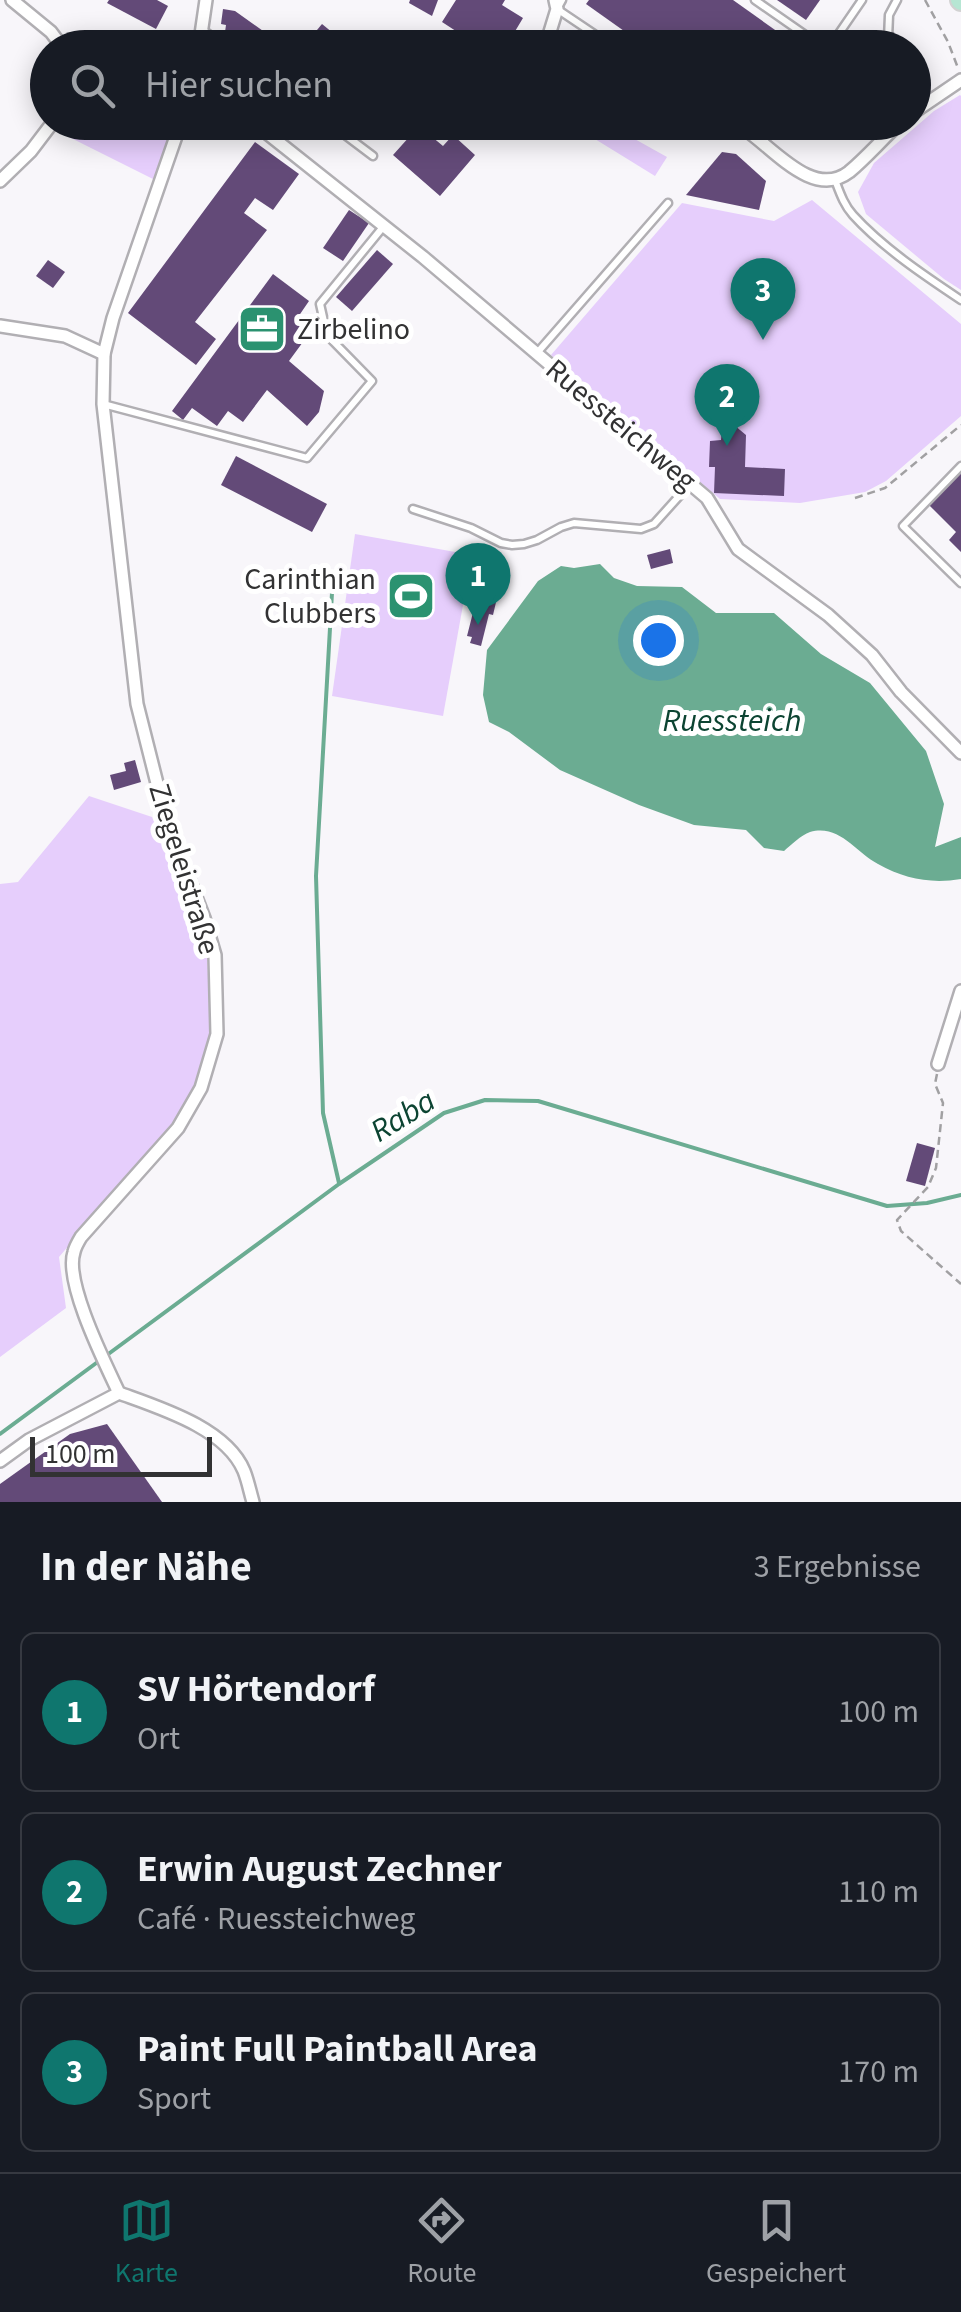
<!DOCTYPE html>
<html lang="de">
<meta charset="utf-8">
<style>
body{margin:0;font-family:"Source Sans 3",sans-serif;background:#242831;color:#f1f3f6}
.scale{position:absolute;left:30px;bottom:25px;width:182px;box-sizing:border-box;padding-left:10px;border:5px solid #323233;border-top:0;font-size:28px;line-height:35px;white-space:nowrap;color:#323233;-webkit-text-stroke:8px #fff;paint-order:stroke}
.you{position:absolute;left:658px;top:640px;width:35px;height:35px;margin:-25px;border:8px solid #fff;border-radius:50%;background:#1a73e8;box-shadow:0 0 0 15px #1a73e833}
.badge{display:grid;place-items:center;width:65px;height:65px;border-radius:50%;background:#0f766e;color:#fff;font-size:32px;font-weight:700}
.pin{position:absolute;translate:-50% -82px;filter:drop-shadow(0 2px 5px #0008)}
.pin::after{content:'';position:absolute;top:52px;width:35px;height:30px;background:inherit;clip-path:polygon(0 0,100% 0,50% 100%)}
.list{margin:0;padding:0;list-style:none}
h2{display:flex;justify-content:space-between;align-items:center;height:130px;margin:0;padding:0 40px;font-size:42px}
h2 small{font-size:32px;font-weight:400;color:#9ea1a6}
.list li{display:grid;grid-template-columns:65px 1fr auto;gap:30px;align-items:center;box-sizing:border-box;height:160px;margin:0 20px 20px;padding:0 20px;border:2px solid #363941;border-radius:15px}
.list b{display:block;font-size:38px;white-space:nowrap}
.list p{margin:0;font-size:32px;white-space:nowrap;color:#9ea1a6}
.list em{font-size:32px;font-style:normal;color:#9ea1a6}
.icon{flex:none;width:55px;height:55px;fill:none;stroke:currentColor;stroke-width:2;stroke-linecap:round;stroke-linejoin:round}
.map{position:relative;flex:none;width:961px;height:1502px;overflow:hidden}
.search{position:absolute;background:#171b24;box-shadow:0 5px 25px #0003;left:30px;right:30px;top:30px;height:110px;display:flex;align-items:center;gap:25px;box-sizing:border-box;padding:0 35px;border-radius:55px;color:#9ea1a6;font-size:38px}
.sheet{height:670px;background:#171b24}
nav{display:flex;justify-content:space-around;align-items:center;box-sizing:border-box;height:140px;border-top:2px solid #363941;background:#171b24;font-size:28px;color:#9ea1a6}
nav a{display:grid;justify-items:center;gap:5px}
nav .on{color:#0f766e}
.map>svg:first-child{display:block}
.green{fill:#e6cefc}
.water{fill:#6bac92}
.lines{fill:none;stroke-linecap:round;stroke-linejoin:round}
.stream{stroke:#6bac92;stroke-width:4}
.building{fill:#634a78}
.lane-casing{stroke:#b1afb3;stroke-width:11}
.street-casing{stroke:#b1afb3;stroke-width:16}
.primary-casing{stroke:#d2d2d2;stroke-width:22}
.path{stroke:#a1a0a2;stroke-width:2.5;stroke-dasharray:8 5;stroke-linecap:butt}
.lane{stroke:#fff;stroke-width:6}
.street{stroke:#fff;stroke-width:11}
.primary{stroke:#b6e6d3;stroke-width:18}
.labels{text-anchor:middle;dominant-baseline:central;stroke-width:10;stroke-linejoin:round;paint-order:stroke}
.poi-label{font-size:30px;fill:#323233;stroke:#fff;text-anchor:start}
.street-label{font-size:30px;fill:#323233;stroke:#fff}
.water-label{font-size:32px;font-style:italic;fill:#0c4432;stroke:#fff}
</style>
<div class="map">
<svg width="961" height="1502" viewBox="0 0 961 1502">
<rect width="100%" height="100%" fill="#f8f6fa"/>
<g class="green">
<polygon points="960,95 961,96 961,290 944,279 866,214 858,192 874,163 934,111"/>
<polygon points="152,123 169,137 155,180 59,132 65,123"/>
<polygon points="569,123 606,123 667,157 655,176"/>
<polygon points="812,200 961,324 961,416 886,481 865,492 800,503 720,499 551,355 682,203 774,221"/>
<polygon points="355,534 472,555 443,716 332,696"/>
<polygon points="89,796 152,817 207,954 211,1034 198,1080 182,1113 59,1257 66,1308 0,1357 0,884 18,882"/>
</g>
<path class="water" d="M600,564L614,578L637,586L682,587L716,613H774L821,654L870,683L926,751L944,804L935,847L961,837V879C931,884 905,879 878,864C855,852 840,824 810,832C801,835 791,845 784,851L764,848L746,830L694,825L639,805L560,770L509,732L489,722L483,695L487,650L538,581L561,566L574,568Z"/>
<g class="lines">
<g class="stream">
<polyline points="333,575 316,876 323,1113 339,1183"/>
<polyline points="107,1355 339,1184 444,1113 485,1100 538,1101 887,1206 927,1203 961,1195"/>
<polyline points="0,1434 99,1361"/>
</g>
</g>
<g class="building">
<polygon points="109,0 157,0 168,6 156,29 107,3"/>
<polygon points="410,0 438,0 432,16 409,3"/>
<polygon points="456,0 505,0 502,5 523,18 505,48 482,48 442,22"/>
<polygon points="589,0 733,0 785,37 778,48 648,48 586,4"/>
<polygon points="777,0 820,0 806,20"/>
<polygon points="223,9 235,11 287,48 247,48 225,32 226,25 221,24"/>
<polygon points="322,24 344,42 340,48 302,48"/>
<polygon points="572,32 596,48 561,48"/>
<polygon points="419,126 443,146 453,135 475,155 440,196 393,155"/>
<polygon points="255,142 299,174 273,210 255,198 244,213 267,230 195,322 216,339 196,365 128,313"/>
<polygon points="722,152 736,154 766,181 759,210 686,195"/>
<polygon points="349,210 369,223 343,261 323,248"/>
<polygon points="377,250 393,264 352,311 336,297"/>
<polygon points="48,260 65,272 53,288 36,276"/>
<polygon points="273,274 309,301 296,320 311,331 289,361 324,391 319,412 307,426 267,390 243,422 228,411 217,426 192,408 183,420 172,411"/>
<polygon points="728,420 746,435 745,467 785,469 784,496 714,493 715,467 709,467 710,441 721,440 722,429 724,429"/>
<polygon points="236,456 327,504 312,532 221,485"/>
<polygon points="961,471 961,552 949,540 956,532 928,504"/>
<polygon points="670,549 673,563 651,569 647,555"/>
<polygon points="478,593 497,598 493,615 489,614 481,646 470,643 472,637 467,636"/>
<polygon points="135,760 141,782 114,790 110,775 126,771 124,763"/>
<polygon points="917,1143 935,1148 925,1186 906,1181"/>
<polygon points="107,1424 162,1502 0,1502 0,1484 70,1434"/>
</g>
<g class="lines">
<g class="lane-casing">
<g id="lane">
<polyline points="562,0 557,9 615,48"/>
<polyline points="755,0 824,48"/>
<polyline points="203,30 227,48"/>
<polyline points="829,48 862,0"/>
<polyline points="883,48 888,39 889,15 897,0"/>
<polyline points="328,122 373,156"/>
<polyline points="763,142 777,122"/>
<path d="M835,180C840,193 844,205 853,215C883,248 925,276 961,300"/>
<polyline points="537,353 668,203"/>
<polyline points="103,404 307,458 372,381 327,335 320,304 383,227"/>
<polyline points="961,466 903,526 961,583"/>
<polyline points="413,509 471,528 501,543 512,545 524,544 537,540 561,527 574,523 641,529 654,524 690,484"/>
</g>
</g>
<g class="street-casing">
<g id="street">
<polyline points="12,0 51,32 63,48"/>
<polyline points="199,48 206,0"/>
<polyline points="545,48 557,9 555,0"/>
<polyline points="914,112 961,80"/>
<path d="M181,122L113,318L104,354L103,404L137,704L166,819L204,918L215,955L217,1034L201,1088L178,1128L81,1237C78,1242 75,1247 74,1252C64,1282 105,1363 119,1393C160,1408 226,1428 244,1471C248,1481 250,1492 253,1502"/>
<polyline points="253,122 423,257 707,498 738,549 828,615 872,655 901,692 961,753"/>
<path d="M621,122C642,135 666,127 689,122"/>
<path d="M734,122C767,139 810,202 849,172C867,157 883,138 901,122"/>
<polyline points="0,181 31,151 53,122"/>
<polyline points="0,326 65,336 104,354"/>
<polyline points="938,1064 961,991"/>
<polyline points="0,1461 29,1440 119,1393"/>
</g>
</g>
<g class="primary-casing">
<polyline id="primary" points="960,0 961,1"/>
</g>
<g class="path">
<polyline points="925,0 948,42 958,68"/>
<polyline points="855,498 885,488 961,425"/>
<polyline points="937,1074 935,1084 943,1103 936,1168 928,1187 897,1220 901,1231 961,1284"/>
</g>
<use href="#lane" class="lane"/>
<use href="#street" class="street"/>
<use href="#primary" class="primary"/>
</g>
<defs>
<g id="office-square" transform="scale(2.5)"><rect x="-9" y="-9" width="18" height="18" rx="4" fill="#2b9270" stroke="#fff"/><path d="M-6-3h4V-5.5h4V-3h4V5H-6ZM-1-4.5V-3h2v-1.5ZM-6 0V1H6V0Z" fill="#fff"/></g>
<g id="stadium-square" transform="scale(2.5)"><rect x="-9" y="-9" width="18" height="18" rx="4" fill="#2b9270" stroke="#fff"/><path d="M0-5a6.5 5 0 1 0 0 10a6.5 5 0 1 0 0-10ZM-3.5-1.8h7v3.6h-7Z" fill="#fff"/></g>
</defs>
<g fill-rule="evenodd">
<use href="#office-square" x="262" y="329"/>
<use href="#stadium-square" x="411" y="596"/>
</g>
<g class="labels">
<g class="poi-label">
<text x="297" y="329">Zirbelino</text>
<text x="376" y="579" text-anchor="end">Carinthian<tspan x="376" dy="34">Clubbers</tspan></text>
</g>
<g class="street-label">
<text transform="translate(621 425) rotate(40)">Ruessteichweg</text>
<text transform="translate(184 869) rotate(73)">Ziegeleistraße</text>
</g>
<g class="water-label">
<text x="732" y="721">Ruessteich</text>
<text transform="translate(403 1116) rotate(-32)">Raba</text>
</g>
</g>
</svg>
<div class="scale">100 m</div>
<div class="you"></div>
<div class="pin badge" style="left:478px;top:625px">1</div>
<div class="pin badge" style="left:727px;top:446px">2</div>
<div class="pin badge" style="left:763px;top:340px">3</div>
<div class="search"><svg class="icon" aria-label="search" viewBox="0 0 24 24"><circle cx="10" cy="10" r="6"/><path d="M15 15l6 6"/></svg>Hier suchen</div>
</div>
<section class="sheet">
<h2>In der Nähe<small>3 Ergebnisse</small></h2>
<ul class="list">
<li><span class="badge">1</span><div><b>SV Hörtendorf</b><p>Ort</p></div><em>100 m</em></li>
<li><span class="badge">2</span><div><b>Erwin August Zechner</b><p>Café · Ruessteichweg</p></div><em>110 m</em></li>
<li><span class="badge">3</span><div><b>Paint Full Paintball Area</b><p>Sport</p></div><em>170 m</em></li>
</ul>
</section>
<nav>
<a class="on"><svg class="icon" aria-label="map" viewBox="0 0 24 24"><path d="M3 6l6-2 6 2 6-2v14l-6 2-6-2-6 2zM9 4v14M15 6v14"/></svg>Karte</a>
<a><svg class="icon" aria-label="directions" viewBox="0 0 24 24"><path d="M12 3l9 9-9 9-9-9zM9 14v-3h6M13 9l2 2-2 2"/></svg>Route</a>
<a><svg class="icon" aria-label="saved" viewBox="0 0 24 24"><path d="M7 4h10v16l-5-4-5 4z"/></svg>Gespeichert</a>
</nav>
